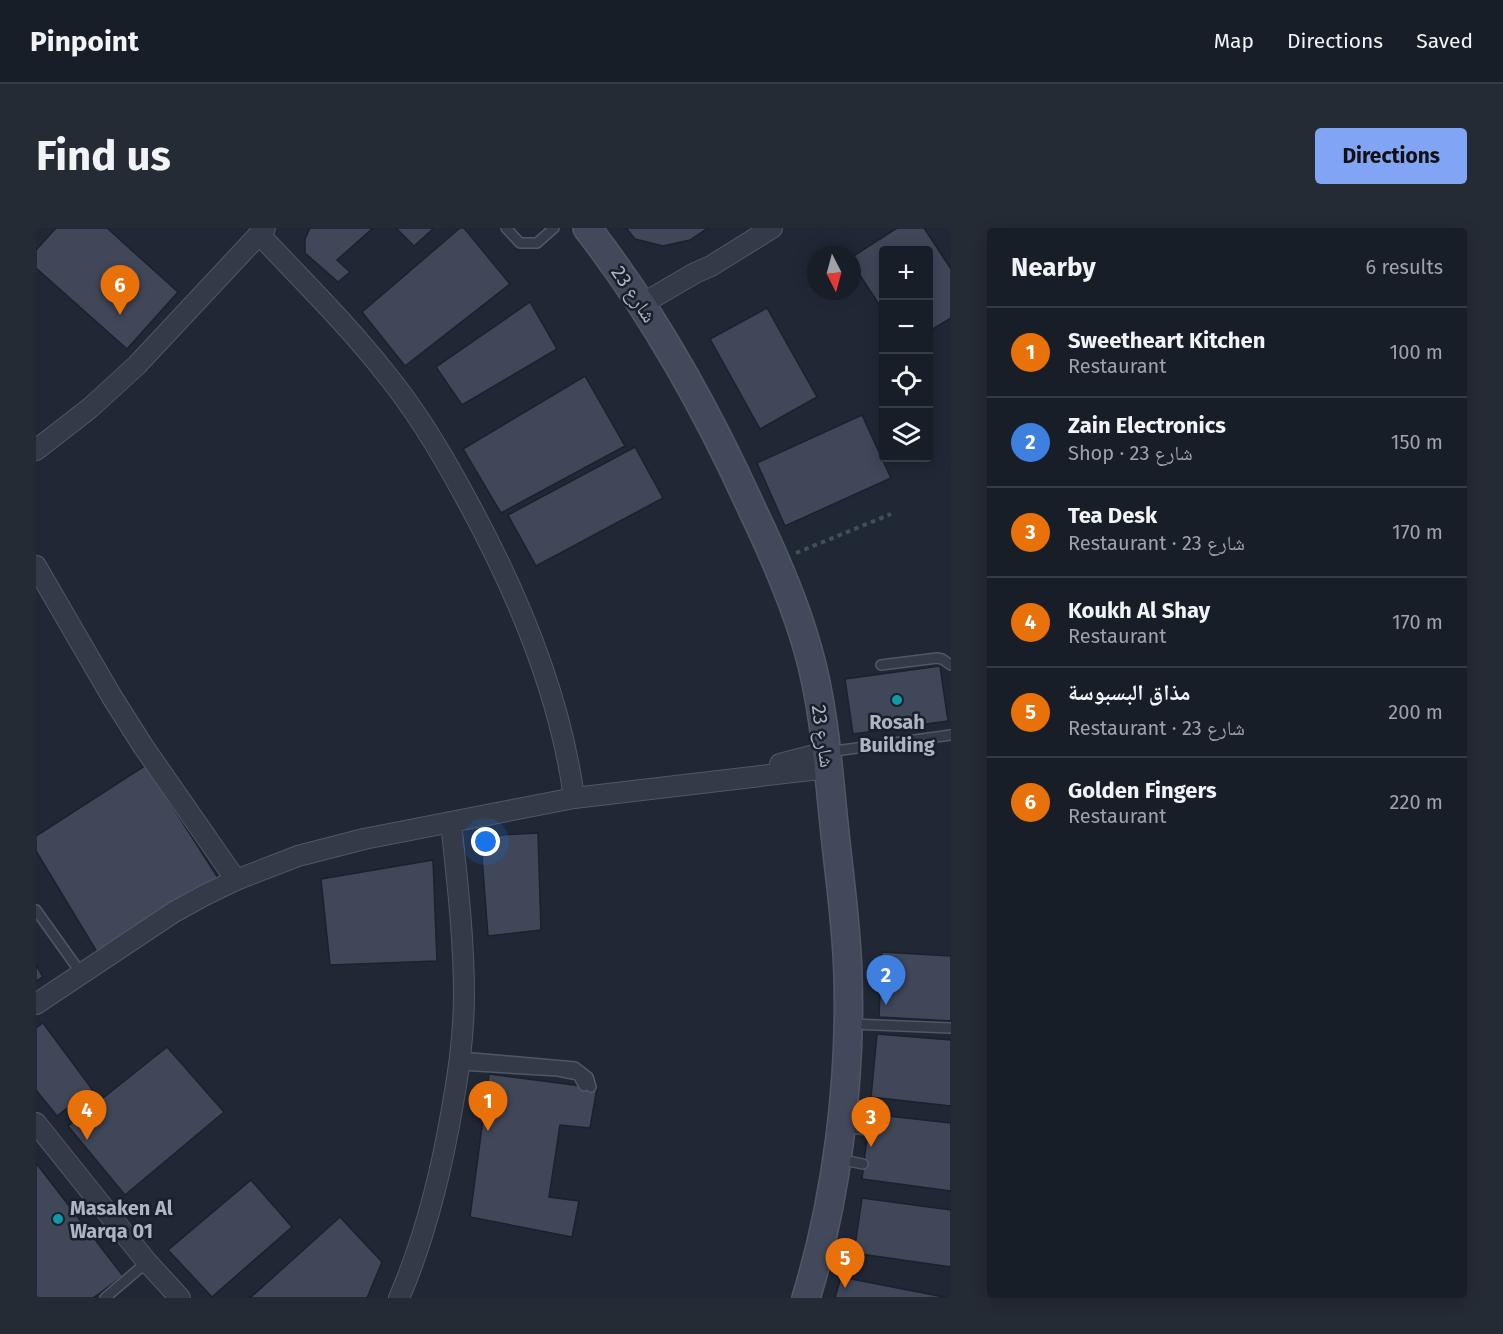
<!DOCTYPE html>
<meta charset="utf-8">
<style>
body{margin:0;font-family:"Fira Sans","Noto Naskh Arabic",sans-serif;background:#252b34;color:#f1f3f6}
.controls{position:absolute;right:18px;top:18px;display:grid;overflow:hidden;border-radius:6px;box-shadow:0 3px 15px #0003}
.controls button{width:54px;height:54px;display:grid;place-items:center;padding:0;border:0;border-bottom:2px solid #363c45;background:#181e28;color:#f1f3f6;font:30px sans-serif}
.compass{position:absolute;left:771px;top:18px;width:54px;height:54px;border-radius:50%;background:#181e28;box-shadow:0 3px 15px #0003;rotate:174deg}
.you{position:absolute;left:450px;top:614px;width:21px;height:21px;margin:-15px;border:4px solid #fff;border-radius:50%;background:#1a73e8;box-shadow:0 0 0 9px #1a73e833}
.badge{display:grid;place-items:center;width:39px;height:39px;border-radius:50%;background:#82a4f4;color:#fff;font-size:20px;font-weight:700}
.pin{position:absolute;translate:-50% -50px;filter:drop-shadow(0 2px 3px #0008)}
.pin::after{content:'';position:absolute;top:32px;width:21px;height:18px;background:inherit;clip-path:polygon(0 0,100% 0,50% 100%)}
.list{margin:0;padding:0;list-style:none}
h2{display:flex;justify-content:space-between;align-items:center;height:78px;margin:0;padding:0 24px;font-size:26px}
h2 small{font-size:20px;font-weight:400;color:#9fa2a8}
.list li{display:grid;grid-template-columns:39px 1fr auto;gap:18px;align-items:center;box-sizing:border-box;height:90px;padding:0 24px;border-top:2px solid #363c45}
.list b{display:block;font-size:22px;white-space:nowrap}
.list p{margin:0;font-size:20px;white-space:nowrap;color:#9fa2a8}
.list em{font-size:20px;font-style:normal;color:#9fa2a8}
.icon{flex:none;width:33px;height:33px;fill:none;stroke:currentColor;stroke-width:2;stroke-linecap:round;stroke-linejoin:round}
.map{position:relative;flex:none;width:915px;height:1070px;overflow:hidden;border-radius:6px}
header{display:flex;align-items:center;gap:36px;box-sizing:border-box;height:84px;padding:0 30px;background:#181e28;border-bottom:2px solid #363c45}
header strong{font-size:28px}
nav{display:flex;gap:33px;margin-inline-start:auto;font-size:21px}
.intro{display:flex;align-items:center;justify-content:space-between;box-sizing:border-box;height:144px;padding:0 36px}
h1{margin:0;font-size:42px}
.button{padding:15px 27px;border-radius:6px;background:#82a4f4;color:#111;font-size:21px;font-weight:700}
main{display:flex;gap:36px;padding:0 36px}
aside{flex:1;background:#181e28;border-radius:6px;box-shadow:0 3px 15px #0003}
.map>svg:first-child{display:block}
.building{fill:#3f4759;stroke:#1b212d;stroke-width:1.5}
.lines{fill:none;stroke-linecap:round;stroke-linejoin:round}
.lane-casing{stroke:#515765;stroke-width:12}
.street-casing{stroke:#515765;stroke-width:22}
.secondary-casing{stroke:#515765;stroke-width:30}
.path{stroke:#405055;stroke-width:4;stroke-dasharray:4.5 4.5;stroke-linecap:butt}
.lane{stroke:#343a47;stroke-width:9}
.street{stroke:#343a47;stroke-width:20}
.secondary{stroke:#42495a;stroke-width:27}
.culture-dot{fill:#0f9aa8;stroke:#191f2b;stroke-width:2}
.labels{text-anchor:middle;dominant-baseline:central;stroke-width:5;stroke-linejoin:round;paint-order:stroke}
.street-label{font-size:20px;fill:#aeb4c4;stroke:#191f2b}
.poi-label{font-size:20px;font-weight:bold;fill:#aeb4c4;stroke:#191f2b}
</style>
<header>
<strong>Pinpoint</strong>
<nav><a>Map</a><a>Directions</a><a>Saved</a></nav>
</header>
<div class="intro"><h1>Find us</h1><a class="button">Directions</a></div>
<main>
<div class="map">
<svg width="915" height="1070" viewBox="0 0 915 1070">
<rect width="100%" height="100%" fill="#202836"/>
<g class="building">
<polygon points="20,0 71,0 142,64 91,121 0,40 0,22"/>
<polygon points="274,0 337,0 301,32 314,44 302,54 269,25 269,11"/>
<polygon points="360,0 398,0 378,18"/>
<polygon points="424,0 428,0 474,56 369,138 326,84"/>
<polygon points="590,0 672,0 654,12 627,18 599,11"/>
<polygon points="861,0 888,0 915,41 915,90 892,104 892,22 848,22 848,84 816,35 816,29"/>
<polygon points="494,74 521,121 426,177 400,139"/>
<polygon points="731,80 781,169 724,201 674,111"/>
<polygon points="549,148 589,218 465,285 427,221"/>
<polygon points="826,187 855,250 749,298 721,235"/>
<polygon points="599,219 627,270 500,338 472,287"/>
<polygon points="904,438 912,493 817,506 809,451"/>
<polygon points="110,537 184,653 61,724 0,623 0,608"/>
<polygon points="502,605 505,702 452,708 446,629 452,618 465,607"/>
<polygon points="397,632 401,733 294,737 285,651"/>
<polygon points="846,724 915,728 915,793 843,789"/>
<polygon points="0,737 7,749 0,753"/>
<polygon points="7,795 56,861 21,888 0,862 0,800"/>
<polygon points="841,806 915,812 915,878 835,869"/>
<polygon points="131,819 188,884 89,967 32,898"/>
<polygon points="453,846 561,860 554,900 524,897 513,969 543,973 536,1009 434,989"/>
<polygon points="834,886 915,895 915,963 826,951"/>
<polygon points="0,935 87,1048 57,1070 0,1070"/>
<polygon points="215,952 256,999 176,1069 132,1022"/>
<polygon points="826,970 915,982 915,1039 818,1025"/>
<polygon points="304,989 346,1034 331,1070 214,1070"/>
<polygon points="805,1049 913,1070 799,1070"/>
</g>
<g class="lines">
<g class="lane-casing">
<g id="lane">
<polyline points="470,0 484,15 501,15 518,0"/>
<polyline points="845,437 901,430 906,431 915,437"/>
<polyline points="792,524 915,507"/>
<polyline points="0,682 45,745"/>
<polyline points="815,796 915,800"/>
<polyline points="425,829 539,839 552,849 555,859"/>
<polyline points="424,837 522,843 542,847 548,858"/>
<polyline points="807,899 831,902"/>
<polyline points="803,931 827,936"/>
<polyline points="69,1070 111,1034"/>
</g>
</g>
<g class="street-casing">
<g id="street">
<path d="M223,6C266,52 312,97 351,147C381,184 405,224 427,265C479,359 524,463 538,570"/>
<polyline points="606,76 659,45 675,38 736,0"/>
<polyline points="0,222 54,180 101,137 229,0"/>
<polyline points="0,338 76,469 107,518 200,652"/>
<polyline points="744,536 790,524"/>
<polyline points="0,776 138,684 169,667 200,652 262,628 328,611 538,570 792,540"/>
<polyline points="0,895 111,1034 144,1070"/>
<path d="M363,1070C389,1010 405,945 416,881C423,843 428,805 428,767C428,709 421,651 415,594"/>
</g>
</g>
<g class="secondary-casing">
<path id="secondary" d="M551,0C618,86 670,180 715,279C737,325 758,372 772,422C788,478 792,538 798,596C803,647 811,698 812,749C815,853 801,970 770,1070"/>
</g>
<polyline class="path" points="760,325 855,286"/>
<use href="#lane" class="lane"/>
<use href="#street" class="street"/>
<use href="#secondary" class="secondary"/>
</g>
<g class="culture-dot">
<circle cx="861" cy="472" r="6"/>
<circle cx="22" cy="991" r="6"/>
</g>
<g class="labels">
<g class="street-label">
<text transform="translate(598 66) rotate(56)">شارع 23</text>
<text transform="translate(787 508) rotate(82)">شارع 23</text>
</g>
<g class="poi-label">
<text x="861" y="494">Rosah<tspan x="861" dy="23">Building</tspan></text>
<text x="34" y="980" text-anchor="start">Masaken Al<tspan x="34" dy="23">Warqa 01</tspan></text>
</g>
</g>
</svg>
<div class="controls">
<button>+</button>
<button>−</button>
<button><svg class="icon" aria-label="locate" viewBox="0 0 24 24"><circle cx="12" cy="12" r="6"/><path d="M12 2v4M12 18v4M2 12h4M18 12h4"/></svg></button>
<button><svg class="icon" aria-label="layers" viewBox="0 0 24 24"><path d="M12 4l9 5-9 5-9-5zM3 14l9 5 9-5"/></svg></button>
</div>
<svg class="compass" viewBox="-18 -18 36 36"><path d="M0-13l5 13h-10z" fill="#e53935"/><path d="M0 13l5-13h-10z" fill="#9fa2a8"/></svg>
<div class="you"></div>
<div class="pin badge" style="left:452px;top:903px;background:#e8710a">1</div>
<div class="pin badge" style="left:850px;top:777px;background:#3f7fe0">2</div>
<div class="pin badge" style="left:835px;top:919px;background:#e8710a">3</div>
<div class="pin badge" style="left:51px;top:912px;background:#e8710a">4</div>
<div class="pin badge" style="left:809px;top:1060px;background:#e8710a">5</div>
<div class="pin badge" style="left:84px;top:87px;background:#e8710a">6</div>
</div>
<aside>
<h2>Nearby<small>6 results</small></h2>
<ul class="list">
<li><span class="badge" style="background:#e8710a">1</span><div><b>Sweetheart Kitchen</b><p>Restaurant</p></div><em>100 m</em></li>
<li><span class="badge" style="background:#3f7fe0">2</span><div><b>Zain Electronics</b><p>Shop · شارع 23</p></div><em>150 m</em></li>
<li><span class="badge" style="background:#e8710a">3</span><div><b>Tea Desk</b><p>Restaurant · شارع 23</p></div><em>170 m</em></li>
<li><span class="badge" style="background:#e8710a">4</span><div><b>Koukh Al Shay</b><p>Restaurant</p></div><em>170 m</em></li>
<li><span class="badge" style="background:#e8710a">5</span><div><b>مذاق البسبوسة</b><p>Restaurant · شارع 23</p></div><em>200 m</em></li>
<li><span class="badge" style="background:#e8710a">6</span><div><b>Golden Fingers</b><p>Restaurant</p></div><em>220 m</em></li>
</ul>
</aside>
</main>
